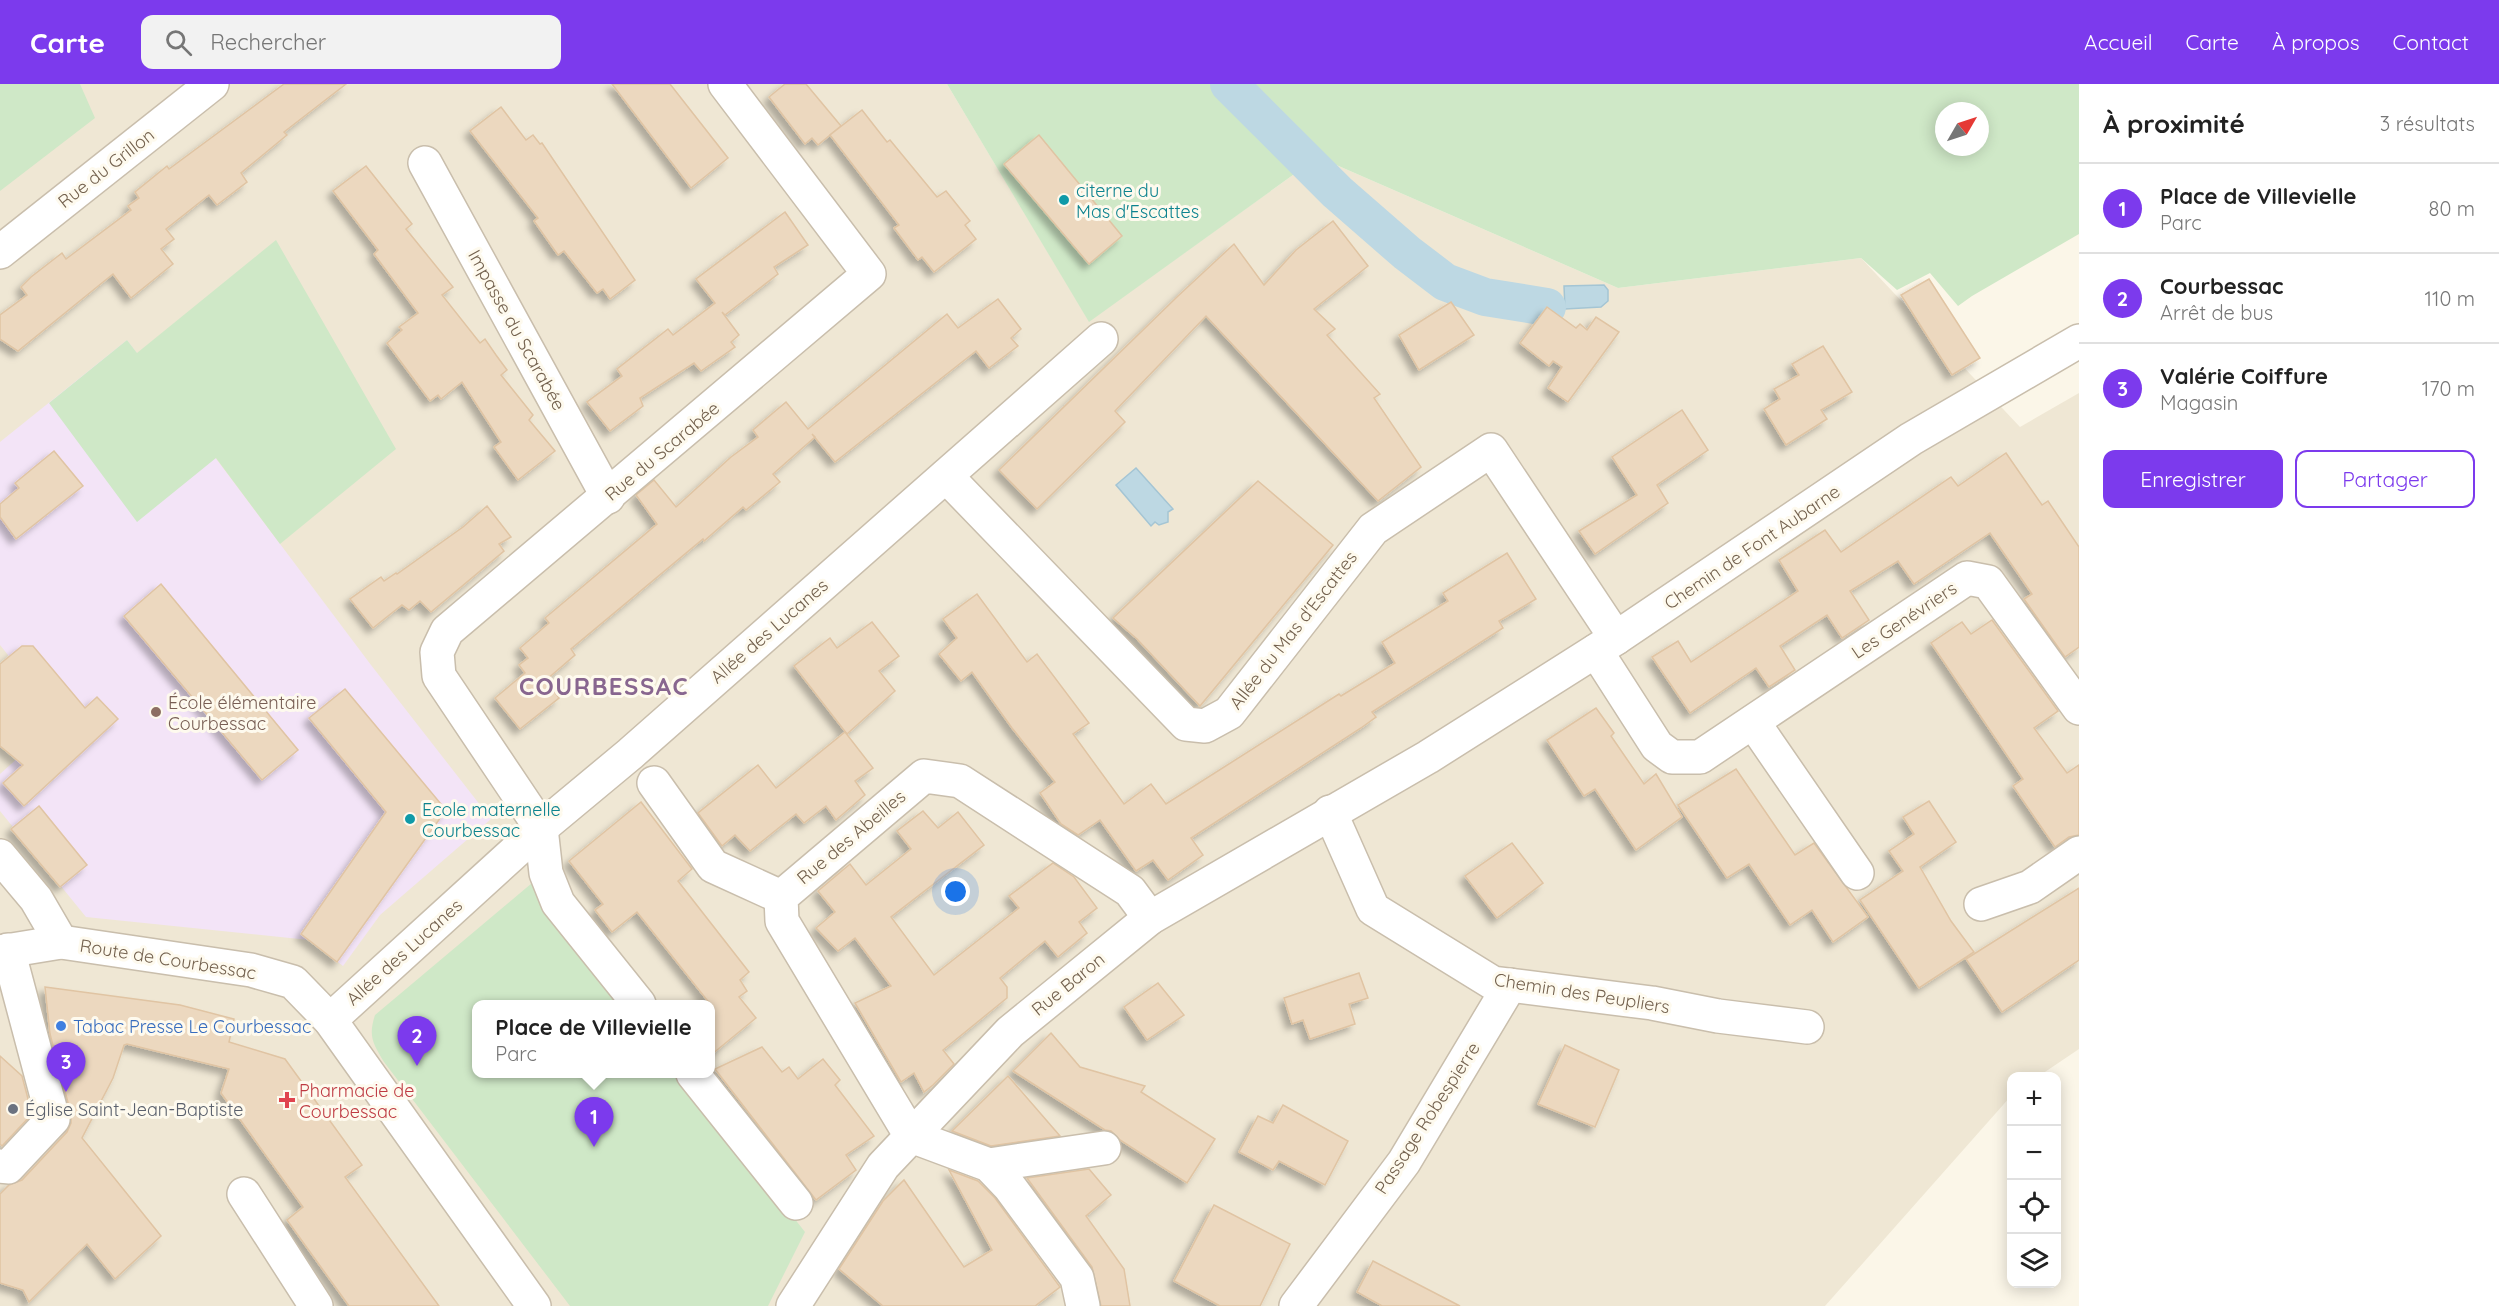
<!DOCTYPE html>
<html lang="fr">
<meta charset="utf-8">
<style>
body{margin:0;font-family:Quicksand,sans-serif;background:#f2f2f2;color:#222}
.controls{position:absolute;right:18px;bottom:18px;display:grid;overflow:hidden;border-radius:12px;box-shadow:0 3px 15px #0003}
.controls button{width:54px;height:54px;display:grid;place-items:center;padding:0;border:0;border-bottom:2px solid #e0e0e0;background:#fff;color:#222;font:30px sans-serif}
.compass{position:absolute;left:1935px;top:18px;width:54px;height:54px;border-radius:50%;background:#fff;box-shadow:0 3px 15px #0003;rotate:51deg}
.you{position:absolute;left:956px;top:808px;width:21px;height:21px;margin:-15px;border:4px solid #fff;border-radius:50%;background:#1a73e8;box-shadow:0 0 0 9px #1a73e833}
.badge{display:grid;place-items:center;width:39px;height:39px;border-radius:50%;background:#7c3aed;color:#fff;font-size:20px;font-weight:700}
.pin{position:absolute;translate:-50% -50px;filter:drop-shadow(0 2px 3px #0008)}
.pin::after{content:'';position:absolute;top:32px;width:21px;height:18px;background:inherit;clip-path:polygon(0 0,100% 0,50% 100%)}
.popup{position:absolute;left:472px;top:916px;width:243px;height:78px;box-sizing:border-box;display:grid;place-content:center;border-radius:12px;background:#fff;filter:drop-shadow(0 2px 4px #0005);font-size:20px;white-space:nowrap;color:#767676}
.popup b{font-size:22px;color:#222}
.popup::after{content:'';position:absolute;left:50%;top:100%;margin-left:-12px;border:12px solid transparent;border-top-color:#fff}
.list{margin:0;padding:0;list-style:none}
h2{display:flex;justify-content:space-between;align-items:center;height:78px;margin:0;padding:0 24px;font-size:26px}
h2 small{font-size:20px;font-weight:400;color:#767676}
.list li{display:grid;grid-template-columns:39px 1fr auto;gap:18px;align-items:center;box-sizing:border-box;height:90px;padding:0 24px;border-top:2px solid #e0e0e0}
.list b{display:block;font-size:22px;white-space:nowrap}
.list p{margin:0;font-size:20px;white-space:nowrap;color:#767676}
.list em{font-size:20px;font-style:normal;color:#767676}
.actions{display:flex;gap:12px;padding:18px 24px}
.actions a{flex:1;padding:14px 0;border:2px solid #7c3aed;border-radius:12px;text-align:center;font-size:21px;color:#7c3aed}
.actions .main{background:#7c3aed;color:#fff}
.icon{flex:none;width:33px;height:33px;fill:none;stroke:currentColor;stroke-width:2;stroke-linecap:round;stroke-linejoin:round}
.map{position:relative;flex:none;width:2079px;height:1222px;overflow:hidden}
header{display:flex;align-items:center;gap:36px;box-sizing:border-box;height:84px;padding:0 30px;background:#7c3aed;color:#fff}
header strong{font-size:28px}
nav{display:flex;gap:33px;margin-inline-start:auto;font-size:21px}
.search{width:420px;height:54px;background:#f2f2f2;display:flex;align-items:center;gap:15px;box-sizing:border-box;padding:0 21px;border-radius:12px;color:#767676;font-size:22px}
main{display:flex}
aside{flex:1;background:#fff}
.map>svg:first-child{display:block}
.residential{fill:#efe7d4;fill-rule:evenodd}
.education{fill:#f3e4f7}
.green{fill:#cfe8c7;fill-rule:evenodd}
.water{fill:#bdd8e3;stroke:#a4c5d4;stroke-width:1.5}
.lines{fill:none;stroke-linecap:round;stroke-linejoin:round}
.canal{stroke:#bdd8e3;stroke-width:38}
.building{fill:#ecd8bf;stroke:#e0c4a3;stroke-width:1.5;filter:url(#shadow)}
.minor-casing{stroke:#c9beac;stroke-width:36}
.minor{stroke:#fff;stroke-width:33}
.culture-dot{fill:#0f9aa8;stroke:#fefaee;stroke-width:2}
.education-dot{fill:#8d6e63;stroke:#fefaee;stroke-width:2}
.shop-dot{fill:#3f7fe0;stroke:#fefaee;stroke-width:2}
.health-dot{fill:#e0444e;stroke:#fefaee;stroke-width:2}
.worship-dot{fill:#6b7280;stroke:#fefaee;stroke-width:2}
.labels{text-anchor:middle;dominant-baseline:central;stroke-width:6;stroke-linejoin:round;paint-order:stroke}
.street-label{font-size:18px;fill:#73614e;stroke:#fefaee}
.culture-label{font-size:18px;fill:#0d838f;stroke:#fefaee;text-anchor:start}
.education-label{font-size:18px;fill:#785e54;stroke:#fefaee;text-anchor:start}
.shop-label{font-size:18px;fill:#366cbe;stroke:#fefaee;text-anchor:start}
.health-label{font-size:18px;fill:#be3a42;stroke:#fefaee;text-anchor:start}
.worship-label{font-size:18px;fill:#5b616d;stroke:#fefaee;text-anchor:start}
.district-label{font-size:24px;font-weight:bold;letter-spacing:1.5px;fill:#88668f;stroke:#fefaee}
</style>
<header>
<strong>Carte</strong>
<div class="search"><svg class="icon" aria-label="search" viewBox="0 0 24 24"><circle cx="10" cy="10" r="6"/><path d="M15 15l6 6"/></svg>Rechercher</div>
<nav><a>Accueil</a><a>Carte</a><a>À propos</a><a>Contact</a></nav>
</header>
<main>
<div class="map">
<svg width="2079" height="1222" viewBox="0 0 2079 1222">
<defs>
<filter id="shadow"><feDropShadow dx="-5.5" dy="5.5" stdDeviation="3" flood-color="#0004"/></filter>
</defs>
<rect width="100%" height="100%" fill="#fbf6e8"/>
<path class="residential" d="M0,0H947L1089,237L1318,73L1618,204L1861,174L2020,343L2079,309V965L2039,992H2012L2011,1012L1825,1222H0ZM477,920H711V990H477Z"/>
<polygon class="education" points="127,256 371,581 491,735 380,831 343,882 309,856 86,833 0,727 0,690 60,636 0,561 0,358"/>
<g class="green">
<polygon points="0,0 80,0 95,34 0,107"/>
<path d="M947,0H2079V150L1972,212L1958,222L1930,189L1897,206L1861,174L1618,204L1318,73L1089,238ZM1944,27H1980V63H1944Z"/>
<polygon points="276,156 396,365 280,460 216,374 137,438 49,319 127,256 137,269"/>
<path d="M532,799L627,920H477V990H681L805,1148L768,1222H570L384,978C373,959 368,953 375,931Z"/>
</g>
<g class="water">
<polygon points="1604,201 1608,206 1608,217 1601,223 1565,225 1564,202"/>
<polygon points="1136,384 1173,425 1168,428 1168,438 1159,441 1155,438 1151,442 1116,401"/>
</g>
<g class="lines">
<polyline class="canal" points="1229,0 1337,108 1407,169 1445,198 1485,213 1547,223"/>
</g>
<g class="building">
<polygon points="284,0 346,0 284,48 287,51 241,89 247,98 217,121 209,111 166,145 174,155 161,165 173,180 131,214 113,190 18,267 0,255 0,231 27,211 21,203 31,193 62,169 66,175 131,126 128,122 139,114 135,108 167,82 169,85"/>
<polygon points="612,0 670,0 728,74 691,104"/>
<polygon points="785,0 806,0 841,42 818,61 812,54 805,60 769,13"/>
<polygon points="501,23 526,56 533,51 540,60 542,59 635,196 610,215 603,205 597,209 564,167 558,171 534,137 538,134 470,47"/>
<polygon points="862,26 887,58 890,56 937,113 946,107 970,137 965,141 976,155 934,188 922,173 918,176 894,144 899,141 830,51"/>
<polygon points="1039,51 1122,152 1089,180 1004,80"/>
<polygon points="366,82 412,140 406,145 453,203 442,211 480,259 485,255 496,271 507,286 501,291 533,331 529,336 555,367 518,396 494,363 501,358 462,298 441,315 438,311 430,317 387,259 402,246 399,243 418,229 374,170 378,166 333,107"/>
<polygon points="785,128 808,161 774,183 778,190 725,231 722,228 739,251 731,258 735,263 701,287 694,279 640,314 643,322 610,347 587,318 622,292 617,285 668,245 673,251 715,219 696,195"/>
<polygon points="1333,137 1368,182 1314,225 1335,245 1327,251 1380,310 1374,314 1421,383 1378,417 1206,232 1115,327 1125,338 1037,425 999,386 1178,212 1234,160 1264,201 1296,166"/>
<polygon points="1929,195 1980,274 1952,291 1901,211"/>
<polygon points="998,215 1021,245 1011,254 1018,262 989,284 976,267 835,378 812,350 815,353 773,390 780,398 746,426 743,423 704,457 703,455 571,565 575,571 546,596 559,614 520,645 495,614 525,589 519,581 528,574 520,564 549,539 545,534 657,440 636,411 654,396 676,423 731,373 758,353 753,346 786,318 808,345 947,230 958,244"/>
<polygon points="1451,218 1474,251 1419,286 1399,251"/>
<polygon points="1547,223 1576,244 1580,240 1587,246 1596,233 1619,248 1568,318 1548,304 1562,283 1553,277 1549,282 1520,259"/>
<polygon points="1823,262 1852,308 1821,326 1827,335 1786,361 1764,325 1780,315 1774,305 1799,291 1792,280"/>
<polygon points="1682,326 1708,366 1657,401 1668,419 1595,470 1579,447 1637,411 1612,373"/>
<polygon points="54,367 83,402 16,455 0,433 0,420 19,404 15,399"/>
<polygon points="2006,369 2042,421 2048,417 2079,463 2079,563 2065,573 2024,515 2032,510 1990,449 1914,500 1898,477 1850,507 1869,536 1842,554 1827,531 1780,562 1795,586 1769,603 1756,584 1690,629 1652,573 1678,557 1691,578 1798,507 1779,476 1825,446 1841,468 1951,393 1958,402"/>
<polygon points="1258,397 1333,461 1200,622 1137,555 1113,534"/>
<polygon points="487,422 511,453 499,460 504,467 431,528 420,517 409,526 402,521 373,544 350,515 381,493 384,497 396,489 397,490 463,443"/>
<polygon points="1507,469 1536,515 1499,537 1503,544 1372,628 1376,633 1361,644 1191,754 1203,771 1168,796 1153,776 1136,787 1100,736 1078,751 1061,740 1040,709 1055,698 1012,644 972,588 961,597 939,570 957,554 943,535 977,510 1027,578 1037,570 1089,639 1073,650 1124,720 1151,700 1166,720 1339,610 1341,612 1395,579 1382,558 1448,517 1443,509"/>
<polygon points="161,500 298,666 262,696 124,532"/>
<polygon points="1992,536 2058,627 2034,644 2067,689 2079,681 2079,751 2069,753 2055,763 2013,702 2023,695 1931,559 1962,538 1971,550"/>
<polygon points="872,538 899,572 879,587 895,607 847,650 794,582 830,554 837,564"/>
<polygon points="22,562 33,562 85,624 97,613 118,635 24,722 3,699 23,681 0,662 0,580"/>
<polygon points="345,605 446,726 337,878 301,850 386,728 309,634"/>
<polygon points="1596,624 1614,649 1611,652 1644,700 1656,690 1682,733 1636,766 1595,705 1584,712 1547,656"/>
<polygon points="845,648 873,684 855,697 865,711 836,736 826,722 804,739 796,730 750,767 735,751 722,762 698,729 758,681 776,704"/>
<polygon points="1736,685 1795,771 1814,759 1868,833 1833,858 1812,826 1790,841 1749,780 1727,794 1678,721"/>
<polygon points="1929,717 1956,758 1920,783 1951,837 1974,868 1919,904 1860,816 1903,787 1889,767 1914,750 1903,733"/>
<polygon points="641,718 692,785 678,797 749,888 740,896 747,907 739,913 756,934 711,971 711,921 637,828 612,848 595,826 603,820 569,777"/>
<polygon points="39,722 87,781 60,803 11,745"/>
<polygon points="923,727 938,744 958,728 984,761 891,833 934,891 1019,824 1009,812 1053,779 1074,793 1097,824 1079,838 1087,849 1058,873 1045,857 1000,894 1007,903 1007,914 943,966 954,980 933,1001 924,1008 914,989 901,998 855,919 891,902 855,854 838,867 816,844 835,828 818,807 850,780 866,801 911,765 897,747"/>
<polygon points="1512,759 1543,799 1497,834 1465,792"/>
<polygon points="2079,804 2079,876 2002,928 1966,875"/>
<polygon points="1359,889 1368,914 1349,920 1355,940 1310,955 1303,936 1292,940 1284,914"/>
<polygon points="1158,899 1184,931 1147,956 1124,923"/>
<polygon points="45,903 180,921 234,935 229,958 285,975 362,1081 345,1093 439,1222 349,1222 287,1136 303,1123 221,1009 229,985 127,960 124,961 113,994 82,1054 161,1152 115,1195 87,1160 29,1218 23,1206 0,1199 0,1110 9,1101 22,1096 67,1048 71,1039 71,1030 50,950"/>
<polygon points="1051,949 1080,983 1145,1002 1141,1008 1215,1055 1187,1099 1120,1056 1111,1047 1105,1046 1013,987"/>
<polygon points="1565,961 1619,986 1595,1043 1538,1020"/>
<polygon points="762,963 782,988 789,983 798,995 823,975 840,996 835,1001 874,1052 846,1071 856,1086 816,1116 715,985"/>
<polygon points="0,972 22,992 32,1030 2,1062 0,1060"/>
<polygon points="1008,992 1060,1052 991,1062 952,1047"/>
<polygon points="1283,1021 1348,1057 1325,1101 1279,1077 1273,1086 1239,1068 1258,1032 1273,1039"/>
<polygon points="1089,1085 1111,1111 1086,1132 1124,1185 1130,1222 1101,1222 1092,1183 1027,1094"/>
<polygon points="949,1086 978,1097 995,1114 1060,1203 1035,1222 883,1222 839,1185 883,1117 904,1096 964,1183 992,1166"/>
<polygon points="1214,1121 1290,1160 1260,1222 1220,1222 1174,1197"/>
<polygon points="1373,1177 1460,1222 1382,1222 1357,1208"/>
</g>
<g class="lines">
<g class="minor-casing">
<g id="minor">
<polyline points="425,79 608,413"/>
<polyline points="0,168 212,0"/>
<polyline points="946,392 1186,640 1205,642 1229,629 1373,445 1491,366 1616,554"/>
<polyline points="1596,567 1657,662 1672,673 1700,673 1967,494 1988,498 2079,624"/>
<polyline points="1753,638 1857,789"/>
<polyline points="654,699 713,782 781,813"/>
<polyline points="1330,728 1373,825 1493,899 1652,919 1718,932 1807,943"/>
<polyline points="0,772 36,815 61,858"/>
<polyline points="1981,820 2030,803 2079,769"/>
<polyline points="0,868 61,858 251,886 293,898 330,936 534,1222"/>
<polyline points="639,920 558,819 546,789 541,744 439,592 437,568 447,547 869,190 725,0"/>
<polyline points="330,936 541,744 630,670 1101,255"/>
<polyline points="693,990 796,1119"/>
<polyline points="989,1081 1104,1064"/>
<polyline points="0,1082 8,1083 53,1035 8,866"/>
<polyline points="244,1110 316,1222"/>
<polyline points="793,1222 883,1082 1010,948 1150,834 1428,673 1616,554 1911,355 2079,257"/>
<polyline points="1083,1222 1077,1194 1009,1102 989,1081 911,1052 782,837 781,813 924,692 960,697 1130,807 1150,834"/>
<polyline points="1296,1222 1404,1078 1510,901"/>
</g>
</g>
<use href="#minor" class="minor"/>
</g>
<g class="culture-dot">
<circle cx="1064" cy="116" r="6"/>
<circle cx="410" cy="735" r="6"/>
</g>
<circle class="education-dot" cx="156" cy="628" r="6"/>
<circle class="shop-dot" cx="61" cy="942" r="6"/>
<path class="health-dot" d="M284 1007h6v6h6v6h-6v6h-6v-6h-6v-6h6z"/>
<circle class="worship-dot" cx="13" cy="1025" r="6"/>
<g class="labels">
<g class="street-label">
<text transform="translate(106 84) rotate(-38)">Rue du Grillon</text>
<text transform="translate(517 246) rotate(61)">Impasse du Scarabée</text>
<text transform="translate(662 367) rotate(-40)">Rue du Scarabée</text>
<text transform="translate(1752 463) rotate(-34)">Chemin de Font Aubarne</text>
<text transform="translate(1904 536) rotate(-34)">Les Genévriers</text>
<text transform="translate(1293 546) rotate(-52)">Allée du Mas d'Escattes</text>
<text transform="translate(769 547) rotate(-41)">Allée des Lucanes</text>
<text transform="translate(851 753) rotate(-40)">Rue des Abeilles</text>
<text transform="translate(404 868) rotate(-42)">Allée des Lucanes</text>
<text transform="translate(168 875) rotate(9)">Route de Courbessac</text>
<text transform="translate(1068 900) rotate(-39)">Rue Baron</text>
<text transform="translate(1582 909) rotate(9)">Chemin des Peupliers</text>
<text transform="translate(1427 1034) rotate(-57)">Passage Robespierre</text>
</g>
<g class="culture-label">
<text x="1076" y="106">citerne du<tspan x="1076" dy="21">Mas d'Escattes</tspan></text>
<text x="422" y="725">Ecole maternelle<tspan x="422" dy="21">Courbessac</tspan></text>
</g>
<g class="education-label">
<text x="168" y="618">École élémentaire<tspan x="168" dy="21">Courbessac</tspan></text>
</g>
<g class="shop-label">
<text x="73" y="942">Tabac Presse Le Courbessac</text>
</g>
<g class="health-label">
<text x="299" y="1006">Pharmacie de<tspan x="299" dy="21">Courbessac</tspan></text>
</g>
<g class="worship-label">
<text x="25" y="1025">Église Saint-Jean-Baptiste</text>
</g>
<g class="district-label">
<text x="604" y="602">COURBESSAC</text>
</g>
</g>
</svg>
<div class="controls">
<button>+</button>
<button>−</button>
<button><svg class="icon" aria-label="locate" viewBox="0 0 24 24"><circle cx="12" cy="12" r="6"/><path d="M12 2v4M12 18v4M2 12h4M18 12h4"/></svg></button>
<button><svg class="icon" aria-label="layers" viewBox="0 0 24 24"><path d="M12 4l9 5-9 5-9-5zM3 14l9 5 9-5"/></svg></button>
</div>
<svg class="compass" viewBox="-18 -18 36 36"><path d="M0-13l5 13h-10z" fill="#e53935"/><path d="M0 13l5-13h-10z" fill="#767676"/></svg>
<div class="you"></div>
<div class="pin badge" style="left:594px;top:1063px">1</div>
<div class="popup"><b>Place de Villevielle</b>Parc</div>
<div class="pin badge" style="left:417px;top:982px">2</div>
<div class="pin badge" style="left:66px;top:1008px">3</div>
</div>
<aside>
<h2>À proximité<small>3 résultats</small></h2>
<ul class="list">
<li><span class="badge">1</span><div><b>Place de Villevielle</b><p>Parc</p></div><em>80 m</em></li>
<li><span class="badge">2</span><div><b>Courbessac</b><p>Arrêt de bus</p></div><em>110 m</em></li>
<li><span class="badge">3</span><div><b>Valérie Coiffure</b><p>Magasin</p></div><em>170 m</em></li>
</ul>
<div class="actions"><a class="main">Enregistrer</a><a>Partager</a></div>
</aside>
</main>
